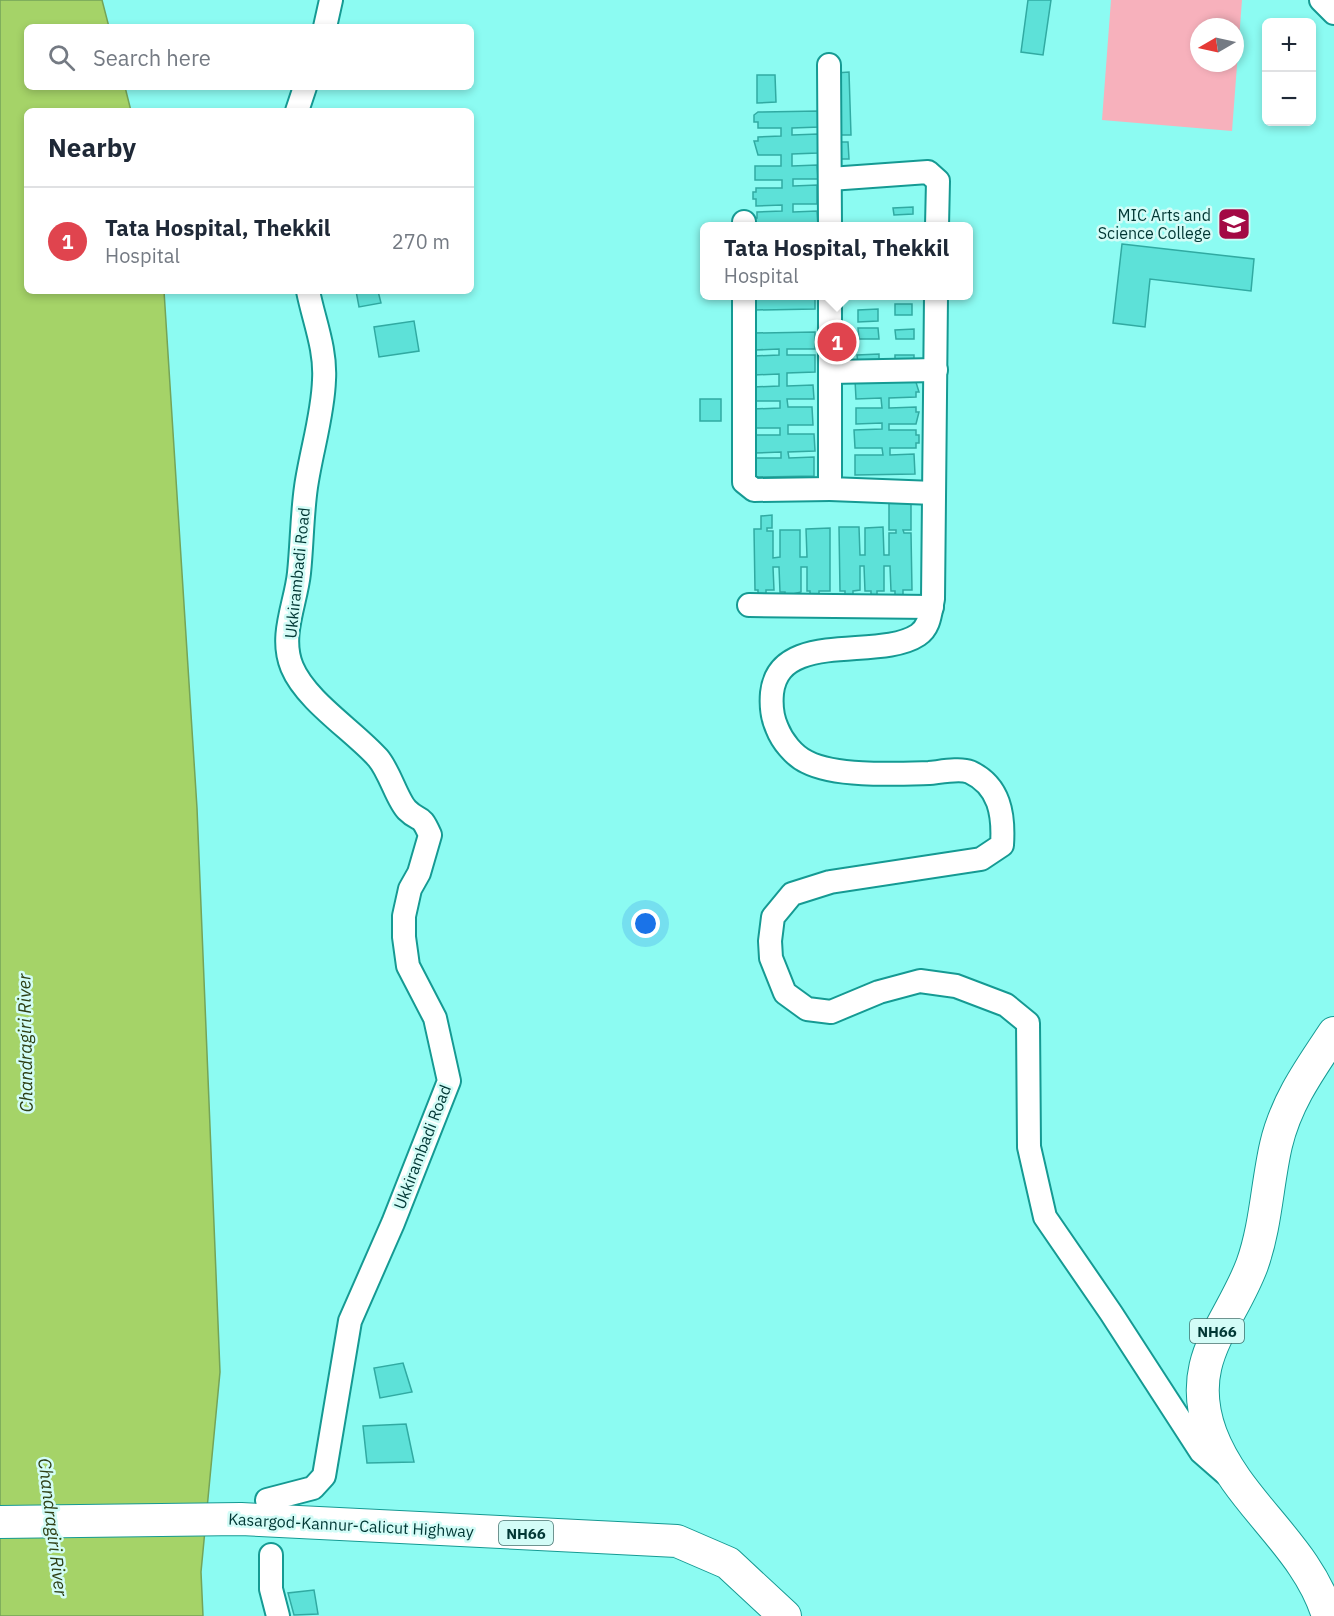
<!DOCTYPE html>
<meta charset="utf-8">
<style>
body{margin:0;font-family:"IBM Plex Sans",sans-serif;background:#f2f2f3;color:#1f2937}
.controls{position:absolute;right:18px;top:18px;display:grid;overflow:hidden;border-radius:9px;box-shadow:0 3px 9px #0003}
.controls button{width:54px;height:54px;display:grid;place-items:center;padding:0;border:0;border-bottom:2px solid #e0e1e3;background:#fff;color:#1f2937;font:30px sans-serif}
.compass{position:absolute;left:1190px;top:18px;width:54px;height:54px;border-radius:50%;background:#fff;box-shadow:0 3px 9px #0003;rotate:261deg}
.you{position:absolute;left:646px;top:924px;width:21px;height:21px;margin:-15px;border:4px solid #fff;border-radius:50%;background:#1a73e8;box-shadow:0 0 0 9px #1a73e833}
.badge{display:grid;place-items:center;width:39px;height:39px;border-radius:50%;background:#a30944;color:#fff;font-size:20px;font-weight:700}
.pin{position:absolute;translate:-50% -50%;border:3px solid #fff;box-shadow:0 2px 6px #0006}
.popup{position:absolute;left:700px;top:222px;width:273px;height:78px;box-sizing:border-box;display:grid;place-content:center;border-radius:9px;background:#fff;filter:drop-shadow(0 2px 4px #0005);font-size:20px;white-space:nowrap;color:#747a83}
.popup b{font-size:22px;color:#1f2937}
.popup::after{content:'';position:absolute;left:50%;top:100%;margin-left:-12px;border:12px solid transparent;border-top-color:#fff}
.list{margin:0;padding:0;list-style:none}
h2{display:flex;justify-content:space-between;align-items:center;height:78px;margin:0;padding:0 24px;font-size:26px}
h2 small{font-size:20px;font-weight:400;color:#747a83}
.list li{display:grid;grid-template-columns:39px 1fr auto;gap:18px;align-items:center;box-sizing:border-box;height:108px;padding:0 24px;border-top:2px solid #e0e1e3}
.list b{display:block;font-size:22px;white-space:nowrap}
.list p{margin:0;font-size:20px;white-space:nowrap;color:#747a83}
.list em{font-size:20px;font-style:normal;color:#747a83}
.icon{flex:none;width:33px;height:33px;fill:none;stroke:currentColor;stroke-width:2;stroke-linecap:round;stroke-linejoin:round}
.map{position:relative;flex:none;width:1334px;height:1616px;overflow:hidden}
.search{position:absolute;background:#fff;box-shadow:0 3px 9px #0003;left:24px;top:24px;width:450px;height:66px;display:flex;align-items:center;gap:15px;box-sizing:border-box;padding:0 21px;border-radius:9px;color:#747a83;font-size:22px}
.panel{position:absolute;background:#fff;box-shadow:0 3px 9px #0003;left:24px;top:108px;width:450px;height:186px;border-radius:9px}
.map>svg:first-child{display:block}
.green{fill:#f7b1bc;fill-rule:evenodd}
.water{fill:#a5d368;stroke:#74a458;stroke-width:1.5}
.building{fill:#5de1d8;stroke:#31aaa2;stroke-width:1.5}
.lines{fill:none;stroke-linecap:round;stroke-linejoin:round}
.minor-casing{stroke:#159a93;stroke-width:26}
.highway-casing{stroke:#159a93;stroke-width:34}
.minor{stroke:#fff;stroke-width:22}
.highway{stroke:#fff;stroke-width:32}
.labels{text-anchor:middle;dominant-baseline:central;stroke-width:5;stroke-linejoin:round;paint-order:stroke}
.shield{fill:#d3fcf7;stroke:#40726e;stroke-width:1.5}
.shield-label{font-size:15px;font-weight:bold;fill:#013734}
.poi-label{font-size:16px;fill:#013734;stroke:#d3fcf7;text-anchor:end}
.street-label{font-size:16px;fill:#013734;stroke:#d3fcf7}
.water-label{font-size:18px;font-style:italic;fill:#2d3f14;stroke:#d3fcf7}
</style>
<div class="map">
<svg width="1334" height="1616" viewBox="0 0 1334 1616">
<rect width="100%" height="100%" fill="#8cfbf2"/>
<path class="green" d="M1111,0H1242L1232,131L1102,120ZM1199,27H1235V63H1199Z"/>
<polygon class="water" points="0,0 102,0 109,27 27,27 27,87 125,87 131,111 27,111 27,291 164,291 197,808 220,1372 201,1572 203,1616 0,1616"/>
<g class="building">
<polygon points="1028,0 1051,0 1043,55 1021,52"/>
<polygon points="849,72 851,135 838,135 836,73"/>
<polygon points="757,75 775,75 776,102 757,103"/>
<polygon points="819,111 820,127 792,128 792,135 818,134 818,153 792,154 792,166 817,165 818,179 793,179 793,186 817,185 817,204 793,204 793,212 817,211 818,226 752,225 752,218 757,218 757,212 782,211 782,205 756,206 756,199 753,199 753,192 756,192 756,188 782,188 782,180 755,180 755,166 781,166 781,155 758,155 754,141 758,141 758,137 781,136 781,128 758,128 758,122 754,122 754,115 758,112"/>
<polygon points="838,142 848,142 849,159 839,159"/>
<polygon points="913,207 913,214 894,215 893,208"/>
<polygon points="1122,244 1254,259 1251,291 1150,279 1145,327 1113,323"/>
<polygon points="356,291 378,291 381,303 359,307"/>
<polygon points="750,296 815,296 815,309 755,310"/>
<rect x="895" y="304" width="17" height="11"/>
<polygon points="878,309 878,321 858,322 858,310"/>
<polygon points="414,321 419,351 379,357 374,327"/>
<polygon points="858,328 878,328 879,339 859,339"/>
<polygon points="914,329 914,339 896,339 895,330"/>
<polygon points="815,332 815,349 787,349 787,355 815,355 815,372 787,373 787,386 813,385 814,399 787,399 788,407 812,407 813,425 788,425 788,434 814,434 815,451 788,452 789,458 814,457 814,476 755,477 754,458 781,458 781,452 754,453 753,435 780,435 780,428 753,428 752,409 780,408 780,401 754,401 753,387 779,386 779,374 754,375 754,356 779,355 779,349 755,350 755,333"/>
<polygon points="879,354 879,364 858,364 857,355"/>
<rect x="895" y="355" width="19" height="8"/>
<polygon points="915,379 919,392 916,392 916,397 889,398 889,408 916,407 916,412 919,412 916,424 889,424 889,430 916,430 916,435 919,435 919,443 916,443 916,448 890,448 890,455 914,454 915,474 855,475 855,455 883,455 882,448 855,448 854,430 882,429 882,423 856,424 856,408 882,408 881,398 856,399 855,380"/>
<rect x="700" y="399" width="21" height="22"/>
<polygon points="889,503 911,503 911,530 903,530 904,533 911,533 912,590 903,590 903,596 895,596 895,591 891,591 890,566 884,566 884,591 877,591 877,596 871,596 871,591 865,591 864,566 860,566 860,590 853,591 853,595 845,595 845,591 840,591 839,527 859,527 860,555 865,555 865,528 883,527 884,555 889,555 889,533 896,533 896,530 889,530"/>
<polygon points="772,515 772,528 767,528 767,531 773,531 773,558 780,557 780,530 800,530 800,557 807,557 806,529 830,528 830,591 819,591 819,597 810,597 810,591 807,591 807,567 801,567 801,592 785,596 785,592 780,592 779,567 773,567 774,590 766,590 766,595 758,596 758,590 755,590 754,529 761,529 761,516"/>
<polygon points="403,1363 412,1392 380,1398 374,1368"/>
<polygon points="406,1424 414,1462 367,1463 363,1426"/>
<polygon points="314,1590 318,1614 294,1615 288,1593"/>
</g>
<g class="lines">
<g class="minor-casing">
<g id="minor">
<polyline points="1321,0 1334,13"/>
<polyline points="325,27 331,0"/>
<polyline points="829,65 830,226"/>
<polyline points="297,111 305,87"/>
<polyline points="830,179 928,172 938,181 937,226"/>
<polyline points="744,226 744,222"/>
<polyline points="744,296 744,482 754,490 830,489"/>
<polyline points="830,296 830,489 934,493"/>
<path d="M936,296L933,599C930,613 930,627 918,635C879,661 779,629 772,693C771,704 772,717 777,728C782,741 794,756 807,762C836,777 896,774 929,773C940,772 960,768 970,772C1000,786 1004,815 1002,845L981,859L830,882L792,894L773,917L770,941L771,958L785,993L807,1009L831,1012L879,992L920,981L956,986L1006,1005L1028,1023L1029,1147L1045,1217L1111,1313L1201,1452L1225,1473"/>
<polyline points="830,372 936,370"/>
<polyline points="749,605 932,607"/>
<path d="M272,1520L267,1500L313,1488L324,1476L350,1321L393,1223L449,1081L435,1018L408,966L404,937V916L410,889L419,873L430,835C420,812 420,823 407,810C397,800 390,772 378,758C354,731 306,701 292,667C279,636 296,603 299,573C302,544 302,515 306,487C311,452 323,415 324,380C326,349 314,321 308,291"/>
<polyline points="271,1555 271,1589 278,1616"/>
</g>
</g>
<g class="highway-casing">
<g id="highway">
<polyline points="0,1522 241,1519 677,1541 728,1563 785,1616"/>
<path d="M1328,1616C1307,1545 1237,1503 1211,1434C1184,1360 1229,1326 1252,1265C1266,1226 1267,1184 1276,1145C1286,1102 1310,1069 1334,1033"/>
</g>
</g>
<use href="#minor" class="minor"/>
<use href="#highway" class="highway"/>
</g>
<defs>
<g id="school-square" transform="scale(1.725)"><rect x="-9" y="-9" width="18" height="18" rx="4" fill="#a30944" stroke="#d3fcf7"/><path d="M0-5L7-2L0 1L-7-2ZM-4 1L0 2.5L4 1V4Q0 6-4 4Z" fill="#fff"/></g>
</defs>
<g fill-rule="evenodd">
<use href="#school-square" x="1234" y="224"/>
</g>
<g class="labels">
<g class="shield">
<rect x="1190" y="1319" width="54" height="24" rx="4.5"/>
<rect x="499" y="1521" width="54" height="24" rx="4.5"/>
</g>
<g class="shield-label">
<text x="1217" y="1331">NH66</text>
<text x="526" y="1533">NH66</text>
</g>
<g class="poi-label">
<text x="1211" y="215">MIC Arts and<tspan x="1211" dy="18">Science College</tspan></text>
</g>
<g class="street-label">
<text transform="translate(297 573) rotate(-84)">Ukkirambadi Road</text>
<text transform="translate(422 1147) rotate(-69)">Ukkirambadi Road</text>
<text transform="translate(351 1525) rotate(3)">Kasargod-Kannur-Calicut Highway</text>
</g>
<g class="water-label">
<text transform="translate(25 1043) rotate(-91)">Chandragiri River</text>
<text transform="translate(53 1527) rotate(83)">Chandragiri River</text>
</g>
</g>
</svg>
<div class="controls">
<button>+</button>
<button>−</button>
</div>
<svg class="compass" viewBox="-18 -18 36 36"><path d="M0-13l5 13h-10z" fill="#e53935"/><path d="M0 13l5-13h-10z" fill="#747a83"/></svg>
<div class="you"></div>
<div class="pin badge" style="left:837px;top:342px;background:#e0444e">1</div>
<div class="popup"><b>Tata Hospital, Thekkil</b>Hospital</div>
<div class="search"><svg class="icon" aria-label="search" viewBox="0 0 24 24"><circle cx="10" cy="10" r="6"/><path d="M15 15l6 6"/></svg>Search here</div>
<section class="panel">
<h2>Nearby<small></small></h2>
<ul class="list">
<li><span class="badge" style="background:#e0444e">1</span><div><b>Tata Hospital, Thekkil</b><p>Hospital</p></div><em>270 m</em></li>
</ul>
</section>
</div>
